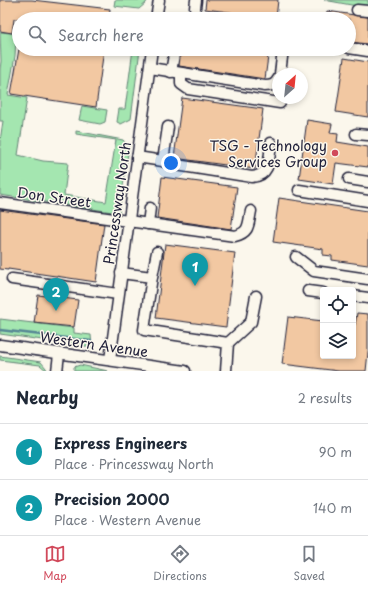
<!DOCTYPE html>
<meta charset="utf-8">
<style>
body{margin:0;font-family:"Playpen Sans",sans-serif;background:#f2f2f3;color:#1f2937}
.controls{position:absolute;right:12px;bottom:12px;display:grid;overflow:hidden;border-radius:4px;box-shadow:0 2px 6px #0003}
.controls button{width:36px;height:36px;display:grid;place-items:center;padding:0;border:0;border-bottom:1px solid #e0e1e3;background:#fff;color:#1f2937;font:20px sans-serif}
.compass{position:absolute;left:272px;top:68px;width:36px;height:36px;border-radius:50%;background:#fff;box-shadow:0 2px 6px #0003;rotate:27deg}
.you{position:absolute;left:171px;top:163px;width:14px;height:14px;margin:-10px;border:3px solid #fff;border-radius:50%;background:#1a73e8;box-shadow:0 0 0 6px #1a73e833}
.badge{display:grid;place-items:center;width:26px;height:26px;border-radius:50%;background:#d1495b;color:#fff;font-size:13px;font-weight:700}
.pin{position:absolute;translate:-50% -33px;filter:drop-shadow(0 1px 2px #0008)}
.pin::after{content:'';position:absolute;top:21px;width:14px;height:12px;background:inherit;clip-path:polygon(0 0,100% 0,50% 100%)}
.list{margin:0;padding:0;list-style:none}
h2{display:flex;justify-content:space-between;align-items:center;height:52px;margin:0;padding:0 16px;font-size:17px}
h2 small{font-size:13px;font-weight:400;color:#747a83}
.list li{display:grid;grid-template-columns:26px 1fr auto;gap:12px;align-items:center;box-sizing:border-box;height:56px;padding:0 16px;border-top:1px solid #e0e1e3}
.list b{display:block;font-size:15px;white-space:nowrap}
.list p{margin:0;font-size:13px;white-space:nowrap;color:#747a83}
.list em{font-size:13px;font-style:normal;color:#747a83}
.icon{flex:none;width:22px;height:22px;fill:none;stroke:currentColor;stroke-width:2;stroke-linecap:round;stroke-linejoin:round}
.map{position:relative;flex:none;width:368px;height:371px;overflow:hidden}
.search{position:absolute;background:#fff;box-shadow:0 2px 6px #0003;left:12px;right:12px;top:12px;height:44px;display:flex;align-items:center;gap:10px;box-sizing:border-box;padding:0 14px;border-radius:22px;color:#747a83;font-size:15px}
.sheet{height:164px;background:#fff}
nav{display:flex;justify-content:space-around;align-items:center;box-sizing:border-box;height:56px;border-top:1px solid #e0e1e3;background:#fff;font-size:11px;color:#747a83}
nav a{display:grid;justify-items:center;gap:2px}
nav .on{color:#d1495b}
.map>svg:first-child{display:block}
.green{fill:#a4e6b0;stroke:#638476}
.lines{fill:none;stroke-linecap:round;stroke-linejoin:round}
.stream{stroke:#548594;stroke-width:2.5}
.building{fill:#f2c8a2;stroke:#22223b}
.minor-casing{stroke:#22223b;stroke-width:13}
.minor{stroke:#fbf7ec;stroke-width:10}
.poi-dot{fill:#d1495b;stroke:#fbf7ec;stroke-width:1.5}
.labels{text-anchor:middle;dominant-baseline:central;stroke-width:3;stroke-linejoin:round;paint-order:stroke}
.poi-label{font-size:14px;fill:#22223b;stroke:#fbf7ec;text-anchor:end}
.street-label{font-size:14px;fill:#22223b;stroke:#fbf7ec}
</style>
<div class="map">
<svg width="368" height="371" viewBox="0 0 368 371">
<rect width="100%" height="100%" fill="#fbf7ec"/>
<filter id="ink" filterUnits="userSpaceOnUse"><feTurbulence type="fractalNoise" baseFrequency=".025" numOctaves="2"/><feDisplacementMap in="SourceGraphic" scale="8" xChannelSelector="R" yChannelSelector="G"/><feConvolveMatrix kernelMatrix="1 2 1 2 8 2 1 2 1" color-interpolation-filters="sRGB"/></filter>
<g filter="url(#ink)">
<g class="green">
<polygon points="115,0 147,0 146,3 139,9 114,6"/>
<polygon points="324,0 368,0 368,8"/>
<polygon points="0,32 11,33 16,37 15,56 8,95 27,98 18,155 43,161 68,163 64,195 106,202 116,140 76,134 76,131 123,140 129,147 119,213 0,195 0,141 3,121 0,121 0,70 1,61"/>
<polygon points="133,49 140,49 131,119 121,124 117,122 119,109 125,109"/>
<polygon points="82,106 107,110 105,122 100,124 79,120"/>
<polygon points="0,319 74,328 74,333 91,335 92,347 0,334"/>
<polygon points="0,356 41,362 46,368 47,371 40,365 0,360"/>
<polygon points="80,365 108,371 74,371 74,367"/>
</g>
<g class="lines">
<polyline class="stream" points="0,330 91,341"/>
</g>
<g class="building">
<polygon points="0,0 32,0 110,9 109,19 14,19 12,33 0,31"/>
<polygon points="206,0 278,0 276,18 205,9"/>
<polygon points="327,11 368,17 368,44 349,42 349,19 326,19"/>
<polygon points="19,49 104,49 96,107 11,94"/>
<polygon points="181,49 269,49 265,79 179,66"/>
<polygon points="344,58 368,62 368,117 336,112"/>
<polygon points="182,98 263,109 255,169 174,158"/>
<polygon points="307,120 332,124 330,133 338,134 337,142 368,147 368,167 336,163 333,184 299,179"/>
<polygon points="162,177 237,187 231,229 157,218"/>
<polygon points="279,198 368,211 368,265 332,260 332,256 323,255 323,249 273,242"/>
<polygon points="0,210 104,224 96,282 8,269 8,270 0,269"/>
<polygon points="165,244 235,253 226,327 156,318"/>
<polygon points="38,295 78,300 74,327 34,323"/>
<polygon points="357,313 368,314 368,352 366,371 339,371 282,364 288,317 323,321 323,356 353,356 353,325 355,325"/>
</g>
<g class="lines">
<g class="minor-casing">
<g id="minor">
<polyline points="195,8 196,0"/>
<polyline points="357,10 368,11"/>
<polyline points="156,19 159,0"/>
<polyline points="349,48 368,51"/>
<path d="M150,68L265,86C271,86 275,85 278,79"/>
<polyline points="171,72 175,49"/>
<polyline points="181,73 181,84 188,89 280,103"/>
<polyline points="280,74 283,49"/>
<polyline points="356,134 368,135"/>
<polyline points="137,157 163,161 168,127"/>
<path d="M163,161L170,164L252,177C271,175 269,158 271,143"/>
<polyline points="349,179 368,182"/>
<polyline points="299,190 368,201"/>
<path d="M0,203L235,236C250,232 248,225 251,211"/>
<polyline points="148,224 150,208"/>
<polyline points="296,257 314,271 368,279"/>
<polyline points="121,273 152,277 144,330 228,343 226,371"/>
<polyline points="152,277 157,252"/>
<polyline points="12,279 118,294"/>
<polyline points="308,291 323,293"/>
<polyline points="353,296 368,298"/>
<polyline points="228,343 251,322 256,296"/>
<polyline points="0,345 185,371"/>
<polyline points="110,360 152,49"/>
<polyline points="57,371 59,354"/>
</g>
</g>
<use href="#minor" class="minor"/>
</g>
</g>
<circle class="poi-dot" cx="335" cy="153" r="4"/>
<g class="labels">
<g class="poi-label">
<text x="327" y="145">TSG - Technology<tspan x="327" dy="16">Services Group</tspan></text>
</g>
<g class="street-label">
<text transform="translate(54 197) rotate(8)">Don Street</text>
<text transform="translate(117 203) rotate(-82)">Princessway North</text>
<text transform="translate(94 344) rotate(8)">Western Avenue</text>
</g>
</g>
</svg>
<div class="controls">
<button><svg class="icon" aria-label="locate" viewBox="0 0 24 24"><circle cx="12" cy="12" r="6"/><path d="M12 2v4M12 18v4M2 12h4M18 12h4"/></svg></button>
<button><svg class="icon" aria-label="layers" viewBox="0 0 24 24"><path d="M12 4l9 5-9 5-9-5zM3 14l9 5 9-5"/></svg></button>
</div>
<svg class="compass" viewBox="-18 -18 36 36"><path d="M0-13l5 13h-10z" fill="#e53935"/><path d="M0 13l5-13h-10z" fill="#747a83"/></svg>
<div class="you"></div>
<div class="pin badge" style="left:195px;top:286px;background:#0f9aa8">1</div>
<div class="pin badge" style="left:56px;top:311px;background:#0f9aa8">2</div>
<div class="search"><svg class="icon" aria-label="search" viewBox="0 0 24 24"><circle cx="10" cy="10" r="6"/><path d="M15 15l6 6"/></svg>Search here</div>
</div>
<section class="sheet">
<h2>Nearby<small>2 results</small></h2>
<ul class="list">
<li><span class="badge" style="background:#0f9aa8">1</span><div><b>Express Engineers</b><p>Place · Princessway North</p></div><em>90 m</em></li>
<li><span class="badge" style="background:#0f9aa8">2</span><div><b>Precision 2000</b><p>Place · Western Avenue</p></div><em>140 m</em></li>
</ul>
</section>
<nav>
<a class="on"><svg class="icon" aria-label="map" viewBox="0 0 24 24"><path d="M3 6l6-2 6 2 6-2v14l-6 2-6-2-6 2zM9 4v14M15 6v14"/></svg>Map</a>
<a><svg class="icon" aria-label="directions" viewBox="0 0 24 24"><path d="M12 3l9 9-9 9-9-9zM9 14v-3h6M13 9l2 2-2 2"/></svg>Directions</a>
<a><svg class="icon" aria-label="saved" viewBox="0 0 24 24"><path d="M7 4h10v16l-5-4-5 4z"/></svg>Saved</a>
</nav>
